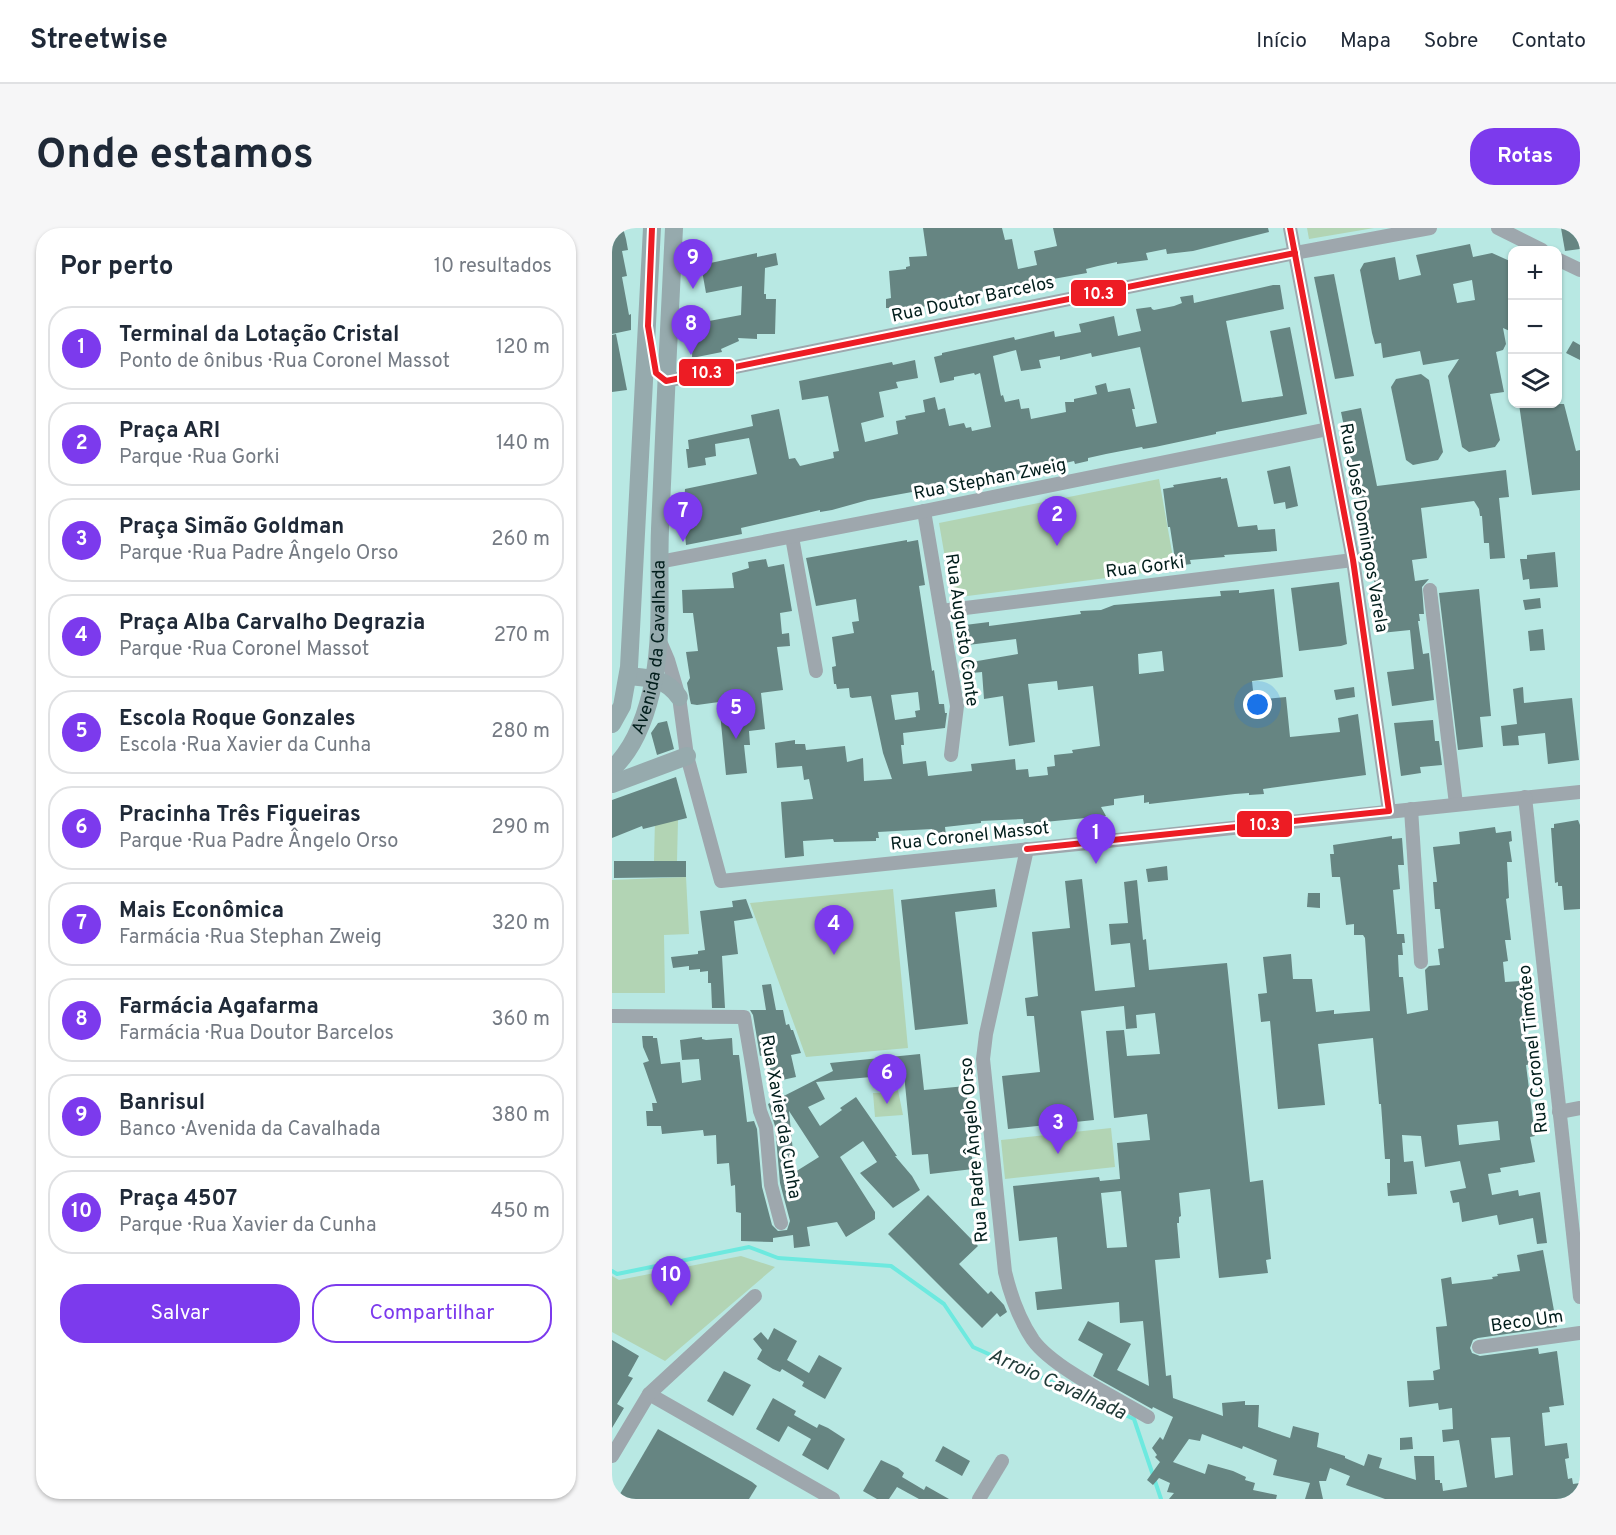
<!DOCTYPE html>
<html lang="pt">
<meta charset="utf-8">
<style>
body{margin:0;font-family:Overpass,sans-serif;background:#f6f6f7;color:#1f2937}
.controls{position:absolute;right:18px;top:18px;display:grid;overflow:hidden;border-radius:12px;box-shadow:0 2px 4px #0004}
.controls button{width:54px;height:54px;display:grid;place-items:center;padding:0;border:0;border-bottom:2px solid #e0e1e3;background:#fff;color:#1f2937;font:30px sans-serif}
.you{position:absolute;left:646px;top:477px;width:21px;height:21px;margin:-15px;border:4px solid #fff;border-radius:50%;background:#1a73e8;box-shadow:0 0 0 9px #1a73e833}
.badge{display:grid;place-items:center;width:39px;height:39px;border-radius:50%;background:#7c3aed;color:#fff;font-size:20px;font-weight:700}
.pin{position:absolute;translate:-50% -50px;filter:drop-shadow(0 2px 3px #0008)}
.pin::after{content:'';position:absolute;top:32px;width:21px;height:18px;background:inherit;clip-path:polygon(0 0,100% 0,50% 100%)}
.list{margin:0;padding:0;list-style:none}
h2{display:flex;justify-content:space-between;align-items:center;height:78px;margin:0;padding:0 24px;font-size:26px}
h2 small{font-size:20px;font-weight:400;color:#747a83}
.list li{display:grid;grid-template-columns:39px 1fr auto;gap:18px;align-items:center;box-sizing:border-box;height:84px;margin:0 12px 12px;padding:0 12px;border:2px solid #e0e1e3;border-radius:24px}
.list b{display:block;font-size:22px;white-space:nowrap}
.list p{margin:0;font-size:20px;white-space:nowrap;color:#747a83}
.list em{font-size:20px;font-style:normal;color:#747a83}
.actions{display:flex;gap:12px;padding:18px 24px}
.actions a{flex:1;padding:14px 0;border:2px solid #7c3aed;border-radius:24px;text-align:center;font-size:21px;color:#7c3aed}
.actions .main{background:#7c3aed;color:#fff}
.icon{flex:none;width:33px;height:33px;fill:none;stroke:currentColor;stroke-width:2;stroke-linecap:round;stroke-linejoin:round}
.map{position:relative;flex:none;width:968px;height:1271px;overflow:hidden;border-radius:24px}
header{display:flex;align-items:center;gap:36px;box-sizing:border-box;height:84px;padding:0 30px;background:#fff;border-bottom:2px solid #e0e1e3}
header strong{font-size:28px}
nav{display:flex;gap:33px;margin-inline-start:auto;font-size:21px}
.intro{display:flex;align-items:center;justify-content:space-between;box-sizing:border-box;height:144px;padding:0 36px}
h1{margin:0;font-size:42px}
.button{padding:15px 27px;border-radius:24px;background:#7c3aed;color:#fff;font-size:21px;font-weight:700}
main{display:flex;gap:36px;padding:0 36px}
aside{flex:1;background:#fff;border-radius:24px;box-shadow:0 2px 4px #0004}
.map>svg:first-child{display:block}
.green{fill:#b2d4b4}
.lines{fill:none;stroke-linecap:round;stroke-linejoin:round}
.stream{stroke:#6de9df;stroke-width:4}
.building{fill:#668582;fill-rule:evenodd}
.minor{stroke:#9ea7ad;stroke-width:14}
.major{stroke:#96aaad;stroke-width:18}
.bus-1-casing{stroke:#fff;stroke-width:10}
.bus-1{stroke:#ed1c24;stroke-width:6}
.labels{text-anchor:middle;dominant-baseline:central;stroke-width:6;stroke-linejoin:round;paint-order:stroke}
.street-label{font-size:18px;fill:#021e1c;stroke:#fff}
.water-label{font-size:20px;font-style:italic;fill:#223c39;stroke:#fff}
.line-badge{stroke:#fff;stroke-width:2}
.badge-label{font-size:16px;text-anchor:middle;font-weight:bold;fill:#fff}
</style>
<header>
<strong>Streetwise</strong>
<nav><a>Início</a><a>Mapa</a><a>Sobre</a><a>Contato</a></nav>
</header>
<div class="intro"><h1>Onde estamos</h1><a class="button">Rotas</a></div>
<main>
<aside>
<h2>Por perto<small>10 resultados</small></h2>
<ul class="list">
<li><span class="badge">1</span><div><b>Terminal da Lotação Cristal</b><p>Ponto de ônibus · Rua Coronel Massot</p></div><em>120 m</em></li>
<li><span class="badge">2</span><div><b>Praça ARI</b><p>Parque · Rua Gorki</p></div><em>140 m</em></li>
<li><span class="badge">3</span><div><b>Praça Simão Goldman</b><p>Parque · Rua Padre Ângelo Orso</p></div><em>260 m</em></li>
<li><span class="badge">4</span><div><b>Praça Alba Carvalho Degrazia</b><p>Parque · Rua Coronel Massot</p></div><em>270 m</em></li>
<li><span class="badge">5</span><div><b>Escola Roque Gonzales</b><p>Escola · Rua Xavier da Cunha</p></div><em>280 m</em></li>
<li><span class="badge">6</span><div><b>Pracinha Três Figueiras</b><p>Parque · Rua Padre Ângelo Orso</p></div><em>290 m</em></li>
<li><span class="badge">7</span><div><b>Mais Econômica</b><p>Farmácia · Rua Stephan Zweig</p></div><em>320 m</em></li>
<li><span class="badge">8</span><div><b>Farmácia Agafarma</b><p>Farmácia · Rua Doutor Barcelos</p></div><em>360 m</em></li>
<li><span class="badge">9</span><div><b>Banrisul</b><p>Banco · Avenida da Cavalhada</p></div><em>380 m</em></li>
<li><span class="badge">10</span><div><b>Praça 4507</b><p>Parque · Rua Xavier da Cunha</p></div><em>450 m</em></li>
</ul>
<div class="actions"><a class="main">Salvar</a><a>Compartilhar</a></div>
</aside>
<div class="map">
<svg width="968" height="1271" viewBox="0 0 968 1271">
<rect width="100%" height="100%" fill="#b8e8e3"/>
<g class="green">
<polygon points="695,0 762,0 697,11"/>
<polygon points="547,251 563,341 340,370 327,295"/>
<polygon points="43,591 66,592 65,633 42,633"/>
<polygon points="74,649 77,706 52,707 53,765 0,765 0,652"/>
<polygon points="281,661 296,820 194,829 138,675"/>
<polygon points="286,862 291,887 263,889 261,865 280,865"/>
<polygon points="499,900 503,939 393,951 389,912"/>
<polygon points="129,1028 163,1039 53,1133 0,1104 0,1048 7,1052"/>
</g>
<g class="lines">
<polyline class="stream" points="0,1043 5,1046 137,1019 166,1030 279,1038 332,1076 361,1119 522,1191 549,1271"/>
</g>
<g class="building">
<polygon points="0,0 11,0 14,11 16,22 10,23 15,48 10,49 17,87 19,86 19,102 0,106"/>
<polygon points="311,0 390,0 393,12 400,11 406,41 425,37 422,23 445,18 441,0 656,0 657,4 581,23 555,26 554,21 534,25 536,32 505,36 505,34 486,38 474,41 475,45 333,70 334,73 315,77 316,78 284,82 284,80 274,80 274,71 279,70 277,43 294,41 294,39 298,38 297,29 315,28"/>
<polygon points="949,0 968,0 968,21 953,23"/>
<path d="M858,16L861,29L880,25L900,34V104L891,100L894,116L891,122L884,124L892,164L878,166L888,212L883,219L857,224L850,219L836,148L847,131L811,137L808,123L771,130L769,115L763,116L760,105L748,42L752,35L783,29L787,52L809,47L804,27ZM860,52L863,72L845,75L841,56Z"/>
<polygon points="145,25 145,29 164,25 166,37 153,40 152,66 154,66 154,71 164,71 163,106 145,106 145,111 126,110 127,113 109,121 110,124 80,130 81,96 129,87 130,58 94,65 89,37"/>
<polygon points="722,46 742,148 723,151 702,49"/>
<path d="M661,57H668L672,81L614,93L630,174L671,168L658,103L678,99L695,186L604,204V206L543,219L531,221L530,219L494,226L476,230V233L463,236L462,233L384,251V249L335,258V255L311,260V262L256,272L220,282L208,284V282L129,300L130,306L74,317L71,286L73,261L145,246L137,210L103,216L104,228L93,230L94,237L76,240L74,221H77L76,212L141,198L139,187L167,181L177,231L183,230L188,238L222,230L221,224L227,223L216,168L190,172L187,153L280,134L281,137L303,132L306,150L284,154L286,160L267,164L272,189L249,195L253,214L286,206L284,193L294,191L293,188L313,184L311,172L323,169L326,182L333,180L337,198L352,195L354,200L359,199L360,203L379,199L368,145L363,147L362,145L342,149V152L328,155L322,129L330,127V125L402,109L403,112L442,103L443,109L469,104L467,96L502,88L506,108L529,103L524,81L539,79L540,81L542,82L562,78L570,75L568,69L581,67L582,75ZM528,119L545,195L524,199L520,181H523L518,160L496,164L494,155L483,158L485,166L462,171V174H453L454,184L419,191L417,180L409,181L407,171L393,174L391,167L389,168L381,128L404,122L409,143L429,140L427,132L448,128V132L479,125L480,129Z"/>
<polygon points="4,106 15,162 0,164 0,107"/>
<polygon points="961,113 968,117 968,132 954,125"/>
<polygon points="809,146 817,152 831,224 826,232 801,237 794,232 779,159 784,151"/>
<polygon points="907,176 952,176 964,223 968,222 968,262 920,267"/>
<polygon points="749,180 765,258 894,242 897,269 887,270 893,330 878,331 877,315 872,315 870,288 868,288 867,281 862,273 809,280 815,330 800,332 803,353 817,351 810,359 812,386 807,386 808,393 806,393 811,426 817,425 822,472 780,478 775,444 802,441 798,402 769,405 753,285 750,286 729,184"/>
<polygon points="678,238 686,278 674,281 673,274 662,276 655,243"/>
<polygon points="609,249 609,251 615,250 626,299 645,297 646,302 663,301 665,323 612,327 613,329 578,332 579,336 564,338 558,299 556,299 551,261 562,259 561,257"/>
<path d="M295,312V314L306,312L313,357L307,358L320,443L322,442L327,476H332L333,485H335L333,500L291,505L292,517H289L291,536L314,533L316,548L360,543L359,536L403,531L404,542L416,541L417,549L436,547L435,539L443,538L442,527L461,525L460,522L488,518L481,458L446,462L445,453L416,456L423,514L397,518L391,468L372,471L370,444L350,446L348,436L406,426L404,411L348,418L345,398L377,394V398L469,386L468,383L489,382L502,377L609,368L608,363L627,362V365L662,361L671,449L640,453L642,472L674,469L678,509L728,504L726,490L746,486L754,547L651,561L652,566L637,567V565L623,566L537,576V574L532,575V567L502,571V577L489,579L494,588L412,596L411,591L369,593V595L333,599L334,608L321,610L320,601L266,604L267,610H264V613L222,614L221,611L191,613L192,628L173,630L169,574L201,571L197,551L192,552L190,538L165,540L163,515L183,512V516H193L194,522L233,518L235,534L251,530L252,553L280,551L271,525L259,468L240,470L238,469L237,460L225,461L224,456H222L220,439L224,438L220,409L242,405L240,394L247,393L244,371L204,378L194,330ZM550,423L552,443L527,446L526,426ZM306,464L308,482L303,483L304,489L283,492L279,467Z"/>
<polygon points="943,324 946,359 918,361 917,351 911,352 908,331 915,331 915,327"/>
<polygon points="154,331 156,339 172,336 180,383 168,385 170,406 177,405 178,418 165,419 171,462 149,465 153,501 137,503 138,517 132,517 135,545 114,547 107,474 85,477 79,476 78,472 75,455 78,450 74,424 86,423 81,385 71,385 70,362 122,360 120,345 137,340 136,334"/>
<polygon points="727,354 735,416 729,418 687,423 679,360"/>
<polygon points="867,361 879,488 868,489 871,519 846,522 827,365"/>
<polygon points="928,370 929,380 913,382 911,372"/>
<polygon points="931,401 933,422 918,423 916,403"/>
<polygon points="742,459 743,469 724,472 722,462"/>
<polygon points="911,459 912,475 960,470 967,532 936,536 933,505 906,508 907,517 891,518 889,498 905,496 901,461"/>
<polygon points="821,492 823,513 827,513 830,537 808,539 809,545 789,548 782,495"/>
<polygon points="55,493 62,521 45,527 39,505 46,495"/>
<polygon points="64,549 75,590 31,601 30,598 0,610 0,572"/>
<polygon points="966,592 968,597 968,681 952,682 950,658 946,658 946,654 943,655 939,600 942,600 942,596"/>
<path d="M883,599L884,605L899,603L900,613L897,614L900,634H895L897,670L894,671L899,712H893L896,733L891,734L893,754L908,753L910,767H914L916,780L910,781L915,827L921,826L922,836L914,837L923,908L918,909L923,934L888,940L889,944L876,946L880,967L906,962L907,968L928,964L935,1015L925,1016L921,990L887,997L885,987L850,994L847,974L841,975L838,963L854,960L848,933L813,939L809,908L790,907L792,934L801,933L805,966L776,968L775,955H778V931H773L769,876H767L761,810L706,816L713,877L666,881L658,793L649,794L646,766L655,765L651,729L679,726L681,751H700L704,784L722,782V786L758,783L753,710L751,707H742V696L734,697L728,649H720L718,626H722L721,617L780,608V611L790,610L792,637H786L788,661L781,662L785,706H792L793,715H790L791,727H786L787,749H791L795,786L816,782L813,742L817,738L828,737L826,721L832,720L828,681H823L821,654H825L821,619L848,616L847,604ZM886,893L888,912L847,917L845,897Z"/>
<polygon points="2,633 74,633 74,649 2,650"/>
<polygon points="555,638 556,652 536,654 534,641"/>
<path d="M470,651L483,763L523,759L518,715L499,717L497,696L516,695L512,654L525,652L531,712L534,711L537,742L615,735L638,954L651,952L659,1031L654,1032L656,1045L607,1050L598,961L567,965L569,988L567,989V995H565L568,1030L543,1032L554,1148L559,1147L561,1170L611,1188L610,1175L633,1173V1177H647L646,1199L678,1210L681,1198L707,1205L705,1219L733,1228V1230L752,1238L756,1226L770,1230L767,1240L804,1252L802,1228H822L823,1252H828V1255H830L831,1263L855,1259L847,1212L831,1214L830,1202L841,1201L840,1180L827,1182L826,1175L797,1179L795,1153L822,1152L821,1143L828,1141L824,1099L835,1098L829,1051L839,1049L840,1056L881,1051L880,1049L886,1048L885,1046L908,1043L905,1027L931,1022L945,1099L866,1110L861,1112L858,1120L860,1125L868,1128L926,1120L927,1126L945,1123L952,1177L937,1179L938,1184L930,1185L933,1218L955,1215L957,1230L953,1231L956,1251L960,1250L961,1256L968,1255V1264H962L963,1271H773L734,1257L738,1248L718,1240L714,1253H707L711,1271H693L698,1255L661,1247L665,1232L631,1218L630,1221L590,1206L588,1213L577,1211L561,1234L593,1246L596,1236L621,1243L634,1249L633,1252L643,1255L641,1262L665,1267L664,1271H557L562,1265L555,1264L558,1255L547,1250L541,1257L535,1252L548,1234L543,1229L545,1227L540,1220L548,1209L551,1212L561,1189L541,1179L540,1181L481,1148L491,1126L466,1112L476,1093L519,1116L505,1142L537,1158L531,1093L508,1095L507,1074L425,1082L423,1064L450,1061L445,1009L407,1013L401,958L487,949L488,953L508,951L505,915L538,912L535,886L502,890L494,803L512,802L515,828L548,826L543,785L524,787L525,800L514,801L512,778L469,783L482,892L396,901L390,848L428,844L422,788H415L413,770L426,768L420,704L458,700L453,653ZM509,963L515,1019L495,1020L489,965ZM898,1209L901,1247L883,1250L879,1210Z"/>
<polygon points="383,661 385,679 343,684 356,796 303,802 289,672"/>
<polygon points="696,665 708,665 708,680 695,679"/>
<polygon points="134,671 141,690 122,693 126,726 110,728 113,780 100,780 99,755 96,755 96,743 88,744 88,741 77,742 77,738 61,740 59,729 86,726 86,723 93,722 88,683 121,679 120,673"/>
<polygon points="159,756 164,782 171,782 174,797 177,796 179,802 181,802 189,825 179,827 184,849 161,854 155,826 148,828 141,787 138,782 154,782 150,757"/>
<path d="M30,808H41V810H45L49,836L68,834L70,855L89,852L87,831L70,832L68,812L90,809V811L94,812L120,810L121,827H127L135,894L142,893L145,901L150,959L160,997L166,1003L175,1002L178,993L168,955L163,898L156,876L221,843L218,835L308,826L312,862L354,858L361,941L318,946L316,926L300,927L292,846L204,854L213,871L196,879L208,898L230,882L228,880L244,869L285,928H283L300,948L308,962L281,980L248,945L265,934L251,913L228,929L263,984V991L234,1009L225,994L195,999L198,1018L182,1020L181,1007L161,1010V1014L129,1013V985L124,984L123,957L119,958L117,935L105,936L104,907L92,908L91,902L50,906L49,898H35L34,883H41L40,875H45L31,835L37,833L31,819ZM177,883L207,929L183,944Z"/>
<polygon points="316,967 366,1018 347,1036 376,1066 379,1063 392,1077 395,1084 388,1089 385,1085 370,1100 276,1006"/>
<polygon points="162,1100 185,1113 175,1132 197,1145 207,1127 230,1140 213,1171 190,1158 192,1154 170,1141 168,1144 161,1141 145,1131 150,1122 141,1111 149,1104 156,1112"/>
<polygon points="0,1112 27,1128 16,1148 21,1150 5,1176 12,1180 0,1200"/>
<polygon points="112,1143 139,1157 121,1188 95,1173"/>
<polygon points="161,1170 184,1183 182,1187 205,1200 207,1196 216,1200 233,1211 216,1242 190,1227 199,1211 176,1198 167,1214 144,1201"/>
<polygon points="46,1201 140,1254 145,1258 137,1271 5,1271"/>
<polygon points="800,1209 801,1221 788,1222 788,1210"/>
<polygon points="331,1218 358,1233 350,1248 323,1233"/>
<polygon points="269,1232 286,1240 292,1245 290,1249 312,1262 314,1258 337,1271 307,1271 285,1259 277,1271 265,1271 251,1263"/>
</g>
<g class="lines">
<g class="minor">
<polyline points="678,0 741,332 777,583"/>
<polyline points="886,0 930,22"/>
<polyline points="945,31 968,42"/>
<polyline points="54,153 683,25 818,0"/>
<polyline points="312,283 345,478 339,527"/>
<polyline points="180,309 204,443"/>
<polyline points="47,334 312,283 716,201"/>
<polyline points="818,362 844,576"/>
<polyline points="329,383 741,332"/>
<polyline points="47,411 56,432 67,469 75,528 109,653 968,564"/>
<polyline points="913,569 968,1069"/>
<polyline points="799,581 809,734"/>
<path d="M415,621L374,806L371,831L393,1044C399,1069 407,1091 421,1112C441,1140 506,1171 536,1189"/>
<polyline points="0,788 132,789 148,883 154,899 159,957 169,995"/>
<polyline points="947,884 968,880"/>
<polyline points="867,1119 968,1105"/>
<polyline points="37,1166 221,1271"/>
<polyline points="0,1228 37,1166 143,1068"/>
<polyline points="367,1271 390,1233"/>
</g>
<g class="major">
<path d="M17,448C38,450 54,450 67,469"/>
<polyline points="0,496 10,478 17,439 40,0"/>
<path id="s1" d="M0,541C24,519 36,482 42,451C51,402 46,350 48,301C52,201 57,100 62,0"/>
<polyline points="0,556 75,528"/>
</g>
<g class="bus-1-casing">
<g id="bus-1">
<polyline points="40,0 36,98 44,145 54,153 683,25"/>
<polyline points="415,621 777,583 741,332 678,0"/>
</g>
</g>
<use href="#bus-1" class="bus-1"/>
</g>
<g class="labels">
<g class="street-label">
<text transform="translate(361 72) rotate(-12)">Rua Doutor Barcelos</text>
<text transform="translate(378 252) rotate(-11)">Rua Stephan Zweig</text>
<text transform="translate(751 300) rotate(80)">Rua José Domingos Varela</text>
<text transform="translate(533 340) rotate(-7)">Rua Gorki</text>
<text transform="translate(349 402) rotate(82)">Rua Augusto Conte</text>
<text stroke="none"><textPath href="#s1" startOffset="132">Avenida da Cavalhada</textPath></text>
<text transform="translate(358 609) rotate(-6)">Rua Coronel Massot</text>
<text transform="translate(922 821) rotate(-96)">Rua Coronel Timóteo</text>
<text transform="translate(168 889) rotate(80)">Rua Xavier da Cunha</text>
<text transform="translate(363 922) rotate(-95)">Rua Padre Ângelo Orso</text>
<text transform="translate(915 1094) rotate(-8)">Beco Um</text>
</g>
<g class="water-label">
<text transform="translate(445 1157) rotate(24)">Arroio Cavalhada</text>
</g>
</g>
<g class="line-badge">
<rect x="458" y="51" width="57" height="28" rx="6" fill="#ed1c24"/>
<rect x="66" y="130" width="57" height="29" rx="6" fill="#ed1c24"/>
<rect x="624" y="582" width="57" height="28" rx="6" fill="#ed1c24"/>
</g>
<g class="badge-label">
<text x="487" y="71">10.3</text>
<text x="95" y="150">10.3</text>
<text x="653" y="602">10.3</text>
</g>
</svg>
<div class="controls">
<button>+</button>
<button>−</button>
<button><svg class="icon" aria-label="layers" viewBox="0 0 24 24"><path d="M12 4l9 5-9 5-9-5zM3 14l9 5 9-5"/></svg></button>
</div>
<div class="you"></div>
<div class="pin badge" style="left:484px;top:636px">1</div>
<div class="pin badge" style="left:445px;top:318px">2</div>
<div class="pin badge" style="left:446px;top:926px">3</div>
<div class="pin badge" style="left:222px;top:727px">4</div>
<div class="pin badge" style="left:124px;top:511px">5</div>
<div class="pin badge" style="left:275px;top:876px">6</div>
<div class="pin badge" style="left:71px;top:314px">7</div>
<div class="pin badge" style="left:79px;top:127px">8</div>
<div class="pin badge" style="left:81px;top:61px">9</div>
<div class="pin badge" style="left:59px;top:1078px">10</div>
</div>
</main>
